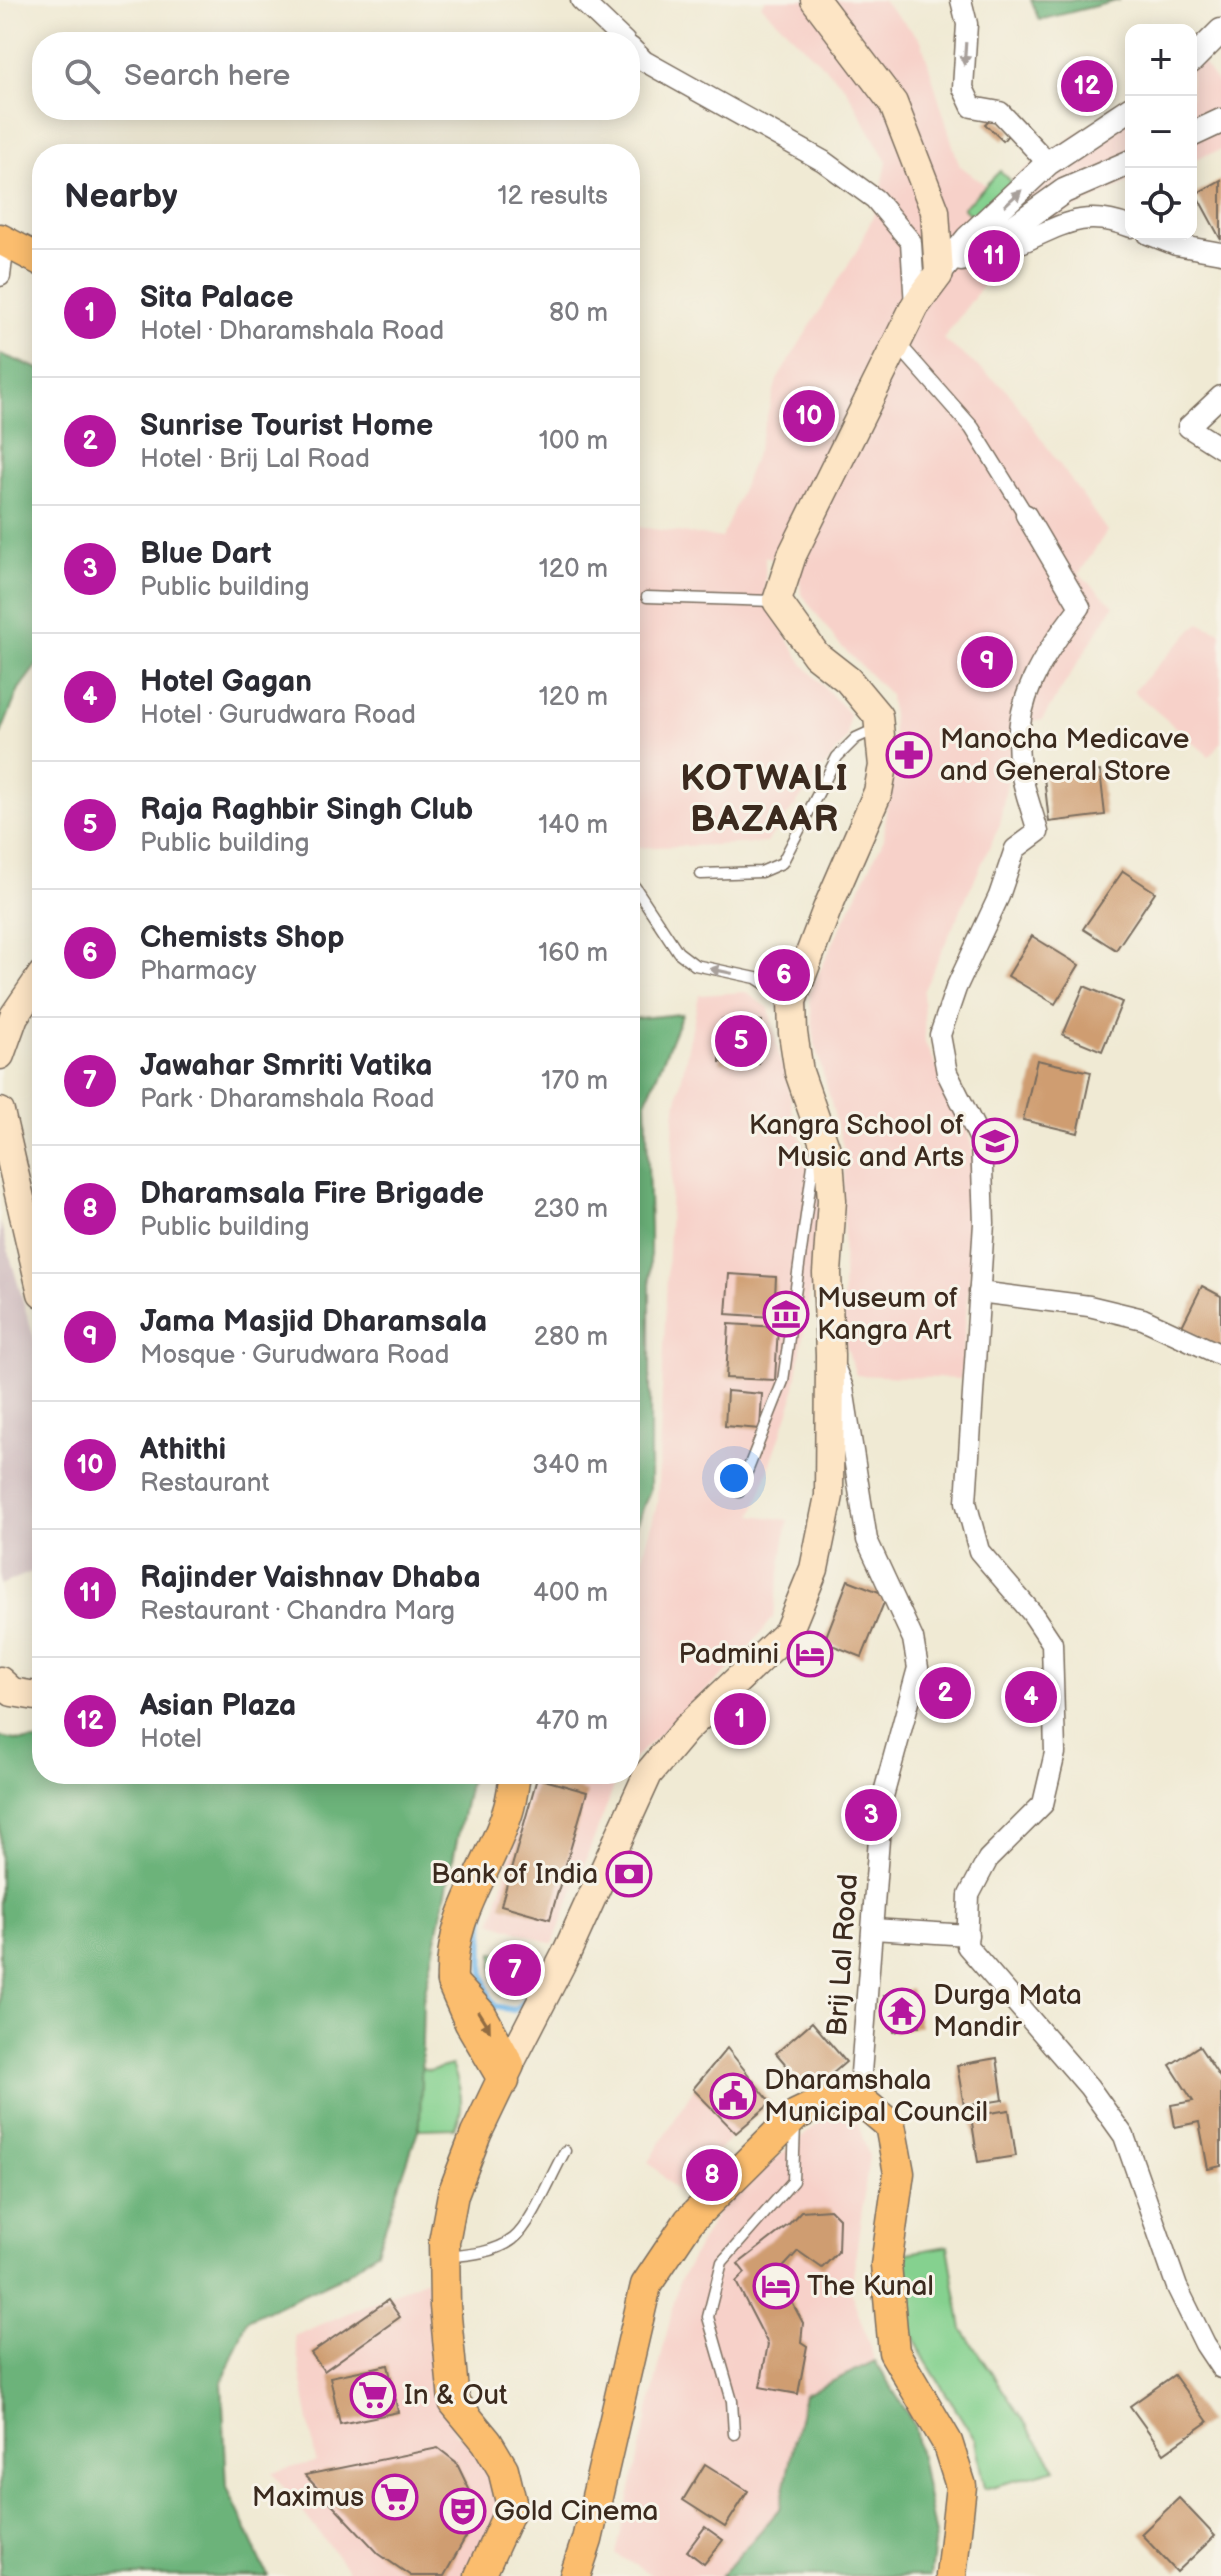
<!DOCTYPE html>
<meta charset="utf-8">
<style>
body{margin:0;font-family:"Balsamiq Sans",sans-serif;background:#f2f2f3;color:#2b2b33}
.controls{position:absolute;right:24px;top:24px;display:grid;overflow:hidden;border-radius:16px;box-shadow:0 4px 20px #0003}
.controls button{width:72px;height:72px;display:grid;place-items:center;padding:0;border:0;border-bottom:2px solid #e1e1e2;background:#fff;color:#2b2b33;font:40px sans-serif}
.you{position:absolute;left:734px;top:1478px;width:28px;height:28px;margin:-20px;border:6px solid #fff;border-radius:50%;background:#1a73e8;box-shadow:0 0 0 12px #1a73e833}
.badge{display:grid;place-items:center;width:52px;height:52px;border-radius:50%;background:#b5179e;color:#fff;font-size:26px;font-weight:700}
.pin{position:absolute;translate:-50% -50%;border:4px solid #fff;box-shadow:0 2px 8px #0006}
.list{margin:0;padding:0;list-style:none}
h2{display:flex;justify-content:space-between;align-items:center;height:104px;margin:0;padding:0 32px;font-size:34px}
h2 small{font-size:26px;font-weight:400;color:#7c7c81}
.list li{display:grid;grid-template-columns:52px 1fr auto;gap:24px;align-items:center;box-sizing:border-box;height:128px;padding:0 32px;border-top:2px solid #e1e1e2}
.list b{display:block;font-size:30px;white-space:nowrap}
.list p{margin:0;font-size:26px;white-space:nowrap;color:#7c7c81}
.list em{font-size:26px;font-style:normal;color:#7c7c81}
.icon{flex:none;width:44px;height:44px;fill:none;stroke:currentColor;stroke-width:2;stroke-linecap:round;stroke-linejoin:round}
.map{position:relative;flex:none;width:1221px;height:2576px;overflow:hidden}
.search{position:absolute;background:#fff;box-shadow:0 4px 20px #0003;left:32px;top:32px;width:608px;height:88px;display:flex;align-items:center;gap:20px;box-sizing:border-box;padding:0 28px;border-radius:32px;color:#7c7c81;font-size:30px}
.panel{position:absolute;background:#fff;box-shadow:0 4px 20px #0003;left:32px;top:144px;width:608px;height:1640px;border-radius:32px}
.map>svg:first-child{display:block}
.built{fill:#f7d1c9}
.industrial{fill:#d2bfc1}
.green{fill:#85d18f;stroke:#607e56;stroke-width:2}
.forest{fill:#6cb37a;stroke:#546e4c;stroke-width:2}
.lines{fill:none;stroke-linecap:round;stroke-linejoin:round}
.stream{stroke:#76baec;stroke-width:6}
.building{fill:#cf9d71}
.service-casing{stroke:#7a6d5e;stroke-width:13}
.pedestrian-casing{stroke:#7a6d5e;stroke-width:17}
.minor-casing{stroke:#7a6d5e;stroke-width:23}
.tertiary-casing{stroke:#7a6d5e;stroke-width:27}
.secondary-casing{stroke:#7a6d5e;stroke-width:31}
.primary-casing{stroke:#7a6d5e;stroke-width:33}
.service{stroke:#fff;stroke-width:10}
.pedestrian{stroke:#fff;stroke-width:14}
.minor{stroke:#fff;stroke-width:20}
.tertiary{stroke:#fff;stroke-width:24}
.secondary{stroke:#fde5c5;stroke-width:28}
.primary{stroke:#fbbd6e;stroke-width:30}
.oneway{fill:#a79f9a}
.oneway2{fill:#916c42}
.labels{text-anchor:middle;dominant-baseline:central;stroke-width:6;stroke-linejoin:round;paint-order:stroke}
.poi-label{font-size:28px;fill:#3b2a1e;stroke:#f7f3e8;text-anchor:start}
.street-label{font-size:28px;fill:#3b2a1e;stroke:#f7f3e8}
.district-label{font-size:36px;font-weight:bold;letter-spacing:2px;fill:#3b2a1e;stroke:#f7f3e8}
</style>
<div class="map">
<svg width="1221" height="2576" viewBox="0 0 1221 2576">
<rect width="100%" height="100%" fill="#f7f3e8"/>
<filter id="ink" filterUnits="userSpaceOnUse"><feTurbulence type="fractalNoise" baseFrequency=".0125" numOctaves="2"/><feDisplacementMap in="SourceGraphic" scale="16" xChannelSelector="R" yChannelSelector="G"/><feConvolveMatrix kernelMatrix="1 2 1 2 8 2 1 2 1" color-interpolation-filters="sRGB"/></filter>
<filter id="wash" filterUnits="userSpaceOnUse"><feTurbulence type="fractalNoise" baseFrequency=".006" numOctaves="4" result="noise"/><feDisplacementMap in="SourceGraphic" scale="32" xChannelSelector="R" yChannelSelector="G"/><feGaussianBlur stdDeviation="1.8" result="paint"/><feColorMatrix in="noise" values="0 0 0 0 0 0 0 0 0 0 0 0 0 0 0 0 0 1.4 0 .05"/><feComposite in="paint" operator="in"/></filter>
<g filter="url(#wash)">
<rect width="100%" height="100%" fill="#f0ead4"/>
<g class="built">
<polygon points="766,0 882,0 921,40 959,165 995,192 1043,156 1131,99 1131,181 1020,235 943,339 1006,389 1107,531 1079,574 1114,605 1042,720 1013,727 1011,760 999,826 923,992 925,1043 965,1122 978,1171 961,1379 856,1375 843,1336 844,1150 815,1044 809,993 884,838 893,728 890,695 838,643 801,593 799,570 765,556 766,605 804,665 849,714 847,738 766,843 630,848 630,526 722,538 758,448 777,380 859,247 878,205 887,162 845,87 761,5"/>
<polygon points="1194,51 1221,88 1221,150 1191,160 1191,53"/>
<polygon points="1199,623 1221,632 1221,742 1209,756 1133,691"/>
<polygon points="745,992 769,1008 781,1065 785,1065 795,1125 818,1178 822,1216 793,1399 753,1515 788,1520 773,1618 740,1659 630,1762 630,1606 657,1504 674,1115 699,995"/>
<polygon points="534,1774 619,1774 553,1944 492,1922"/>
<polygon points="693,2089 736,2133 678,2192 649,2162"/>
<polygon points="828,2115 857,2121 869,2156 851,2292 875,2361 804,2395 780,2509 721,2576 653,2576 616,2554 678,2284 721,2205"/>
<polygon points="427,2279 435,2378 455,2433 472,2441 496,2478 502,2515 474,2576 352,2576 272,2472 316,2462 294,2336"/>
</g>
<polygon class="industrial" points="0,1222 42,1366 42,1568 0,1585"/>
<g class="green">
<polygon points="1000,171 1014,185 977,221 963,208"/>
<path d="M493,1953L541,1960C532,1978 524,2005 500,1995L493,1980Z"/>
<path d="M401,2058L429,2071L452,2065C460,2085 467,2109 454,2128L392,2130Z"/>
<polygon points="948,2246 962,2329 1056,2469 984,2489 975,2440 922,2355 906,2317 902,2254"/>
</g>
<g class="forest">
<polygon points="1031,0 1120,0 1039,20"/>
<polygon points="0,354 42,370 42,658 19,689 0,736"/>
<polygon points="682,1014 646,1101 650,1230 650,1490 630,1540 630,1019"/>
<polygon points="0,1737 20,1741 42,1741 42,1774 471,1774 423,2001 420,2124 377,2251 347,2274 247,2320 222,2383 227,2487 268,2576 0,2576"/>
<polygon points="875,2361 914,2424 935,2537 930,2576 721,2576 780,2509 804,2395"/>
</g>
<g class="lines">
<path class="stream" d="M485,1896C484,1931 476,1974 494,2006L514,2010L524,2002L532,1986"/>
</g>
<g id="blocks">
<g class="building">
<polygon points="994,115 1011,131 1003,141 985,124"/>
<polygon points="1221,180 1221,240 1196,194"/>
<polygon points="1100,771 1105,815 1049,822 1044,777"/>
<polygon points="1123,871 1155,892 1116,950 1083,929"/>
<polygon points="1032,936 1079,965 1055,1004 1008,976"/>
<polygon points="1084,986 1122,1002 1102,1051 1063,1035"/>
<polygon points="722,1019 762,1021 759,1064 720,1062"/>
<polygon points="1037,1060 1091,1072 1078,1133 1023,1120"/>
<polygon points="729,1274 776,1277 774,1317 726,1314"/>
<polygon points="1202,1286 1221,1296 1221,1348 1181,1328"/>
<polygon points="729,1324 778,1327 775,1380 726,1378"/>
<polygon points="727,1391 762,1394 760,1429 725,1426"/>
<polygon points="848,1580 887,1595 862,1657 824,1642"/>
<polygon points="537,1778 587,1792 550,1919 501,1905"/>
<polygon points="911,1989 920,2026 894,2032 884,1996"/>
<polygon points="812,2022 846,2062 810,2093 776,2053"/>
<polygon points="1199,2046 1221,2079 1221,2166 1208,2169 1199,2122 1175,2127 1171,2105 1193,2101 1170,2065"/>
<polygon points="727,2048 771,2103 736,2133 693,2089"/>
<polygon points="997,2058 1003,2100 964,2106 957,2065"/>
<polygon points="1009,2110 1016,2156 978,2162 971,2116"/>
<polygon points="830,2209 839,2218 838,2252 822,2268 798,2251 777,2274 803,2323 801,2342 807,2346 798,2394 760,2387 768,2344 736,2282 745,2273 738,2264 788,2225 801,2211"/>
<polygon points="388,2300 400,2317 324,2371 311,2353"/>
<polygon points="388,2365 398,2412 340,2424 330,2377"/>
<polygon points="1174,2375 1208,2422 1164,2453 1130,2406"/>
<polygon points="438,2448 456,2462 470,2491 474,2522 444,2576 411,2576 379,2554 305,2475"/>
<polygon points="705,2464 748,2491 725,2527 683,2500"/>
<polygon points="1179,2498 1215,2536 1177,2572 1141,2534"/>
<polygon points="705,2527 723,2540 704,2564 687,2551"/>
</g>
</g>
</g>
<g filter="url(#ink)">
<use href="#blocks" fill-opacity="0" stroke="#7a6d5e" stroke-width="2"/>
<g class="lines">
<g class="service-casing">
<g id="service">
<polyline points="647,597 775,601"/>
<polyline points="701,874 761,872 782,863 837,757 856,738 878,728"/>
<polyline points="630,888 635,887 678,952 695,965 756,978 790,1000"/>
<polyline points="739,1492 783,1381 813,1165"/>
<path d="M446,2257C468,2255 495,2253 513,2239C531,2226 552,2173 565,2151"/>
<polyline points="734,2434 732,2401 708,2317 722,2262 793,2181 795,2125"/>
</g>
</g>
<g class="pedestrian-casing">
<polyline id="pedestrian" points="898,344 972,428 1026,515"/>
</g>
<g class="minor-casing">
<g id="minor">
<polyline points="581,0 625,42"/>
<polyline points="961,0 967,24 963,88 972,107 1000,112 1048,163"/>
<polyline points="630,47 644,61 823,161 875,199 911,242 915,306"/>
<path d="M1004,234L1008,232L1023,242C1064,224 1085,209 1131,227"/>
<polyline points="1148,234 1176,245 1221,253"/>
<polyline points="0,276 4,242"/>
<polyline points="1221,396 1188,427 1221,448"/>
<path d="M1026,515L1080,607C1044,653 1010,704 1020,766C1023,788 1032,810 1038,832L1015,849L999,896L956,988L940,1035L947,1073L981,1141L984,1223L966,1502L979,1551L1032,1613L1052,1643L1055,1753L1043,1804L988,1859L969,1895L967,1946L1089,2087L1124,2136L1177,2287L1205,2344L1221,2368"/>
<polyline points="979,1292 1089,1306 1143,1319 1221,1355"/>
<polyline points="836,1371 843,1388 867,1540 913,1639 918,1668 882,1800 859,2099"/>
<polyline points="873,1929 968,1935"/>
</g>
</g>
<g class="tertiary-casing">
<g id="tertiary">
<polyline points="1191,61 1221,31"/>
<polyline points="1191,135 1221,121"/>
<polyline points="961,259 1004,234 1064,191 1131,162"/>
<polyline points="939,274 968,238 1048,163 1131,108"/>
</g>
</g>
<g class="secondary-casing">
<g id="secondary">
<polyline points="0,1055 14,1016 42,975"/>
<polyline points="0,1112 42,1293"/>
<polyline points="0,1681 12,1692 42,1697"/>
<polyline points="509,2065 566,1954 648,1774 685,1730 788,1632 814,1569 829,1496 830,1356 827,1273 832,1200 829,1158 799,1072 793,1033 792,1001 827,909 878,792 883,766 878,716 848,680 816,655 777,601 792,555 915,306 939,274 935,211 893,103 815,0"/>
</g>
</g>
<g class="primary-casing">
<g id="primary">
<polyline points="0,239 42,261"/>
<path d="M452,1982C449,1914 489,1872 508,1811C512,1799 513,1786 515,1774"/>
<polyline points="480,2576 512,2506 503,2469 487,2442 454,2402 445,2306 444,2242 453,2194 476,2134 509,2065 481,2014 452,1982 470,2023 504,2081"/>
<polyline points="575,2576 587,2540 646,2285 689,2221 796,2115 821,2103 859,2099 890,2125 899,2173 886,2265 894,2352 947,2442 961,2486 951,2576"/>
</g>
</g>
<use href="#service" class="service"/>
<use href="#pedestrian" class="pedestrian"/>
<use href="#minor" class="minor"/>
<use href="#tertiary" class="tertiary"/>
<use href="#secondary" class="secondary"/>
<use href="#primary" class="primary"/>
</g>
<defs><path id="oneway-solid" d="M-6-.8H1V-3.2L6.5 0L1 3.2V.8H-6Z" transform="scale(2)"/></defs>
<g class="oneway">
<use href="#oneway-solid" transform="translate(965 54) rotate(94)"/>
<use href="#oneway-solid" transform="translate(1013 198) rotate(-42)"/>
<use href="#oneway-solid" transform="translate(721 971) rotate(-168)"/>
</g>
<use class="oneway2" href="#oneway-solid" transform="translate(484 2021) rotate(58)"/>
</g>
<defs>
<g id="pharmacy-ring" transform="scale(2.3)"><circle r="9.5" fill="#f7f3e8" stroke="#b5179e" stroke-width="1.5"/><path d="M-2-6h4v4h4v4h-4v4h-4v-4h-4v-4h4Z" fill="#b5179e"/></g>
<g id="school-ring" transform="scale(2.3)"><circle r="9.5" fill="#f7f3e8" stroke="#b5179e" stroke-width="1.5"/><path d="M0-5L7-2L0 1L-7-2ZM-4 1L0 2.5L4 1V4Q0 6-4 4Z" fill="#b5179e"/></g>
<g id="museum-ring" transform="scale(2.3)"><circle r="9.5" fill="#f7f3e8" stroke="#b5179e" stroke-width="1.5"/><path d="M0-6L6-3V-2H-6V-3ZM-5-1h2V3h-2ZM-1-1h2V3h-2ZM3-1h2V3H3ZM-6 4H6V6H-6Z" fill="#b5179e"/></g>
<g id="hotel-ring" transform="scale(2.3)"><circle r="9.5" fill="#f7f3e8" stroke="#b5179e" stroke-width="1.5"/><path d="M-6-4.5h1.5V1H6V5H4.5V3h-9V5H-6ZM-4 0a1.8 1.8 0 1 1 3.6 0ZM.5 0V-2.5h3Q6-2.5 6 0Z" fill="#b5179e"/></g>
<g id="bank-ring" transform="scale(2.3)"><circle r="9.5" fill="#f7f3e8" stroke="#b5179e" stroke-width="1.5"/><path d="M-6-4H6V4H-6ZM0-2.3a2.3 2.3 0 1 0 0 4.6a2.3 2.3 0 1 0 0-4.6Z" fill="#b5179e"/></g>
<g id="temple-ring" transform="scale(2.3)"><circle r="9.5" fill="#f7f3e8" stroke="#b5179e" stroke-width="1.5"/><path d="M0-6L5-2H3V0L6.5 2.5H4V6H1.5V3h-3V6H-4V2.5H-6.5L-3 0V-2H-5Z" fill="#b5179e"/></g>
<g id="civic-ring" transform="scale(2.3)"><circle r="9.5" fill="#f7f3e8" stroke="#b5179e" stroke-width="1.5"/><path d="M-.6-6.5H3V-4.5H.6V-3L4-1V1h2V6H-6V1h2V-1L-.6-3ZM-1.2 2.5V6h2.4V2.5Z" fill="#b5179e"/></g>
<g id="supermarket-ring" transform="scale(2.3)"><circle r="9.5" fill="#f7f3e8" stroke="#b5179e" stroke-width="1.5"/><path d="M-6-5.5h2.5l.6 2H6L4.5 2H-2.5L-4.4-4H-6ZM-1.5 3.2a1.3 1.3 0 1 0 .1 0ZM3 3.2a1.3 1.3 0 1 0 .1 0Z" fill="#b5179e"/></g>
<g id="theatre-ring" transform="scale(2.3)"><circle r="9.5" fill="#f7f3e8" stroke="#b5179e" stroke-width="1.5"/><path d="M-5-5.5Q0-4 5-5.5V0Q5 5 0 6Q-5 5-5 0ZM-3.3-2.5H-1v1.5H-3.3ZM1-2.5H3.3v1.5H1ZM-2.8 1Q0 5.5 2.8 1Z" fill="#b5179e"/></g>
</defs>
<g fill-rule="evenodd">
<use href="#pharmacy-ring" x="909" y="755"/>
<use href="#school-ring" x="995" y="1141"/>
<use href="#museum-ring" x="786" y="1314"/>
<use href="#hotel-ring" x="810" y="1654"/>
<use href="#bank-ring" x="629" y="1874"/>
<use href="#temple-ring" x="902" y="2011"/>
<use href="#civic-ring" x="733" y="2096"/>
<use href="#hotel-ring" x="776" y="2286"/>
<use href="#supermarket-ring" x="373" y="2395"/>
<use href="#supermarket-ring" x="395" y="2497"/>
<use href="#theatre-ring" x="463" y="2511"/>
</g>
<g class="labels">
<g class="poi-label">
<text x="940" y="739">Manocha Medicave<tspan x="940" dy="32">and General Store</tspan></text>
<text x="964" y="1125" text-anchor="end">Kangra School of<tspan x="964" dy="32">Music and Arts</tspan></text>
<text x="817" y="1298">Museum of<tspan x="817" dy="32">Kangra Art</tspan></text>
<text x="779" y="1654" text-anchor="end">Padmini</text>
<text x="598" y="1874" text-anchor="end">Bank of India</text>
<text x="933" y="1995">Durga Mata<tspan x="933" dy="32">Mandir</tspan></text>
<text x="764" y="2080">Dharamshala<tspan x="764" dy="32">Municipal Council</tspan></text>
<text x="807" y="2286">The Kunal</text>
<text x="404" y="2395">In &amp; Out</text>
<text x="364" y="2497" text-anchor="end">Maximus</text>
<text x="494" y="2511">Gold Cinema</text>
</g>
<g class="street-label">
<text transform="translate(843 1955) rotate(-86)">Brij Lal Road</text>
</g>
<g class="district-label">
<text x="765" y="779">KOTWALI<tspan x="765" dy="41">BAZAAR</tspan></text>
</g>
</g>
</svg>
<div class="controls">
<button>+</button>
<button>−</button>
<button><svg class="icon" aria-label="locate" viewBox="0 0 24 24"><circle cx="12" cy="12" r="6"/><path d="M12 2v4M12 18v4M2 12h4M18 12h4"/></svg></button>
</div>
<div class="you"></div>
<div class="pin badge" style="left:740px;top:1719px">1</div>
<div class="pin badge" style="left:945px;top:1693px">2</div>
<div class="pin badge" style="left:871px;top:1815px">3</div>
<div class="pin badge" style="left:1031px;top:1697px">4</div>
<div class="pin badge" style="left:741px;top:1041px">5</div>
<div class="pin badge" style="left:784px;top:975px">6</div>
<div class="pin badge" style="left:515px;top:1970px">7</div>
<div class="pin badge" style="left:712px;top:2175px">8</div>
<div class="pin badge" style="left:987px;top:662px">9</div>
<div class="pin badge" style="left:809px;top:416px">10</div>
<div class="pin badge" style="left:994px;top:256px">11</div>
<div class="pin badge" style="left:1087px;top:86px">12</div>
<div class="search"><svg class="icon" aria-label="search" viewBox="0 0 24 24"><circle cx="10" cy="10" r="6"/><path d="M15 15l6 6"/></svg>Search here</div>
<section class="panel">
<h2>Nearby<small>12 results</small></h2>
<ul class="list">
<li><span class="badge">1</span><div><b>Sita Palace</b><p>Hotel · Dharamshala Road</p></div><em>80 m</em></li>
<li><span class="badge">2</span><div><b>Sunrise Tourist Home</b><p>Hotel · Brij Lal Road</p></div><em>100 m</em></li>
<li><span class="badge">3</span><div><b>Blue Dart</b><p>Public building</p></div><em>120 m</em></li>
<li><span class="badge">4</span><div><b>Hotel Gagan</b><p>Hotel · Gurudwara Road</p></div><em>120 m</em></li>
<li><span class="badge">5</span><div><b>Raja Raghbir Singh Club</b><p>Public building</p></div><em>140 m</em></li>
<li><span class="badge">6</span><div><b>Chemists Shop</b><p>Pharmacy</p></div><em>160 m</em></li>
<li><span class="badge">7</span><div><b>Jawahar Smriti Vatika</b><p>Park · Dharamshala Road</p></div><em>170 m</em></li>
<li><span class="badge">8</span><div><b>Dharamsala Fire Brigade</b><p>Public building</p></div><em>230 m</em></li>
<li><span class="badge">9</span><div><b>Jama Masjid Dharamsala</b><p>Mosque · Gurudwara Road</p></div><em>280 m</em></li>
<li><span class="badge">10</span><div><b>Athithi</b><p>Restaurant</p></div><em>340 m</em></li>
<li><span class="badge">11</span><div><b>Rajinder Vaishnav Dhaba</b><p>Restaurant · Chandra Marg</p></div><em>400 m</em></li>
<li><span class="badge">12</span><div><b>Asian Plaza</b><p>Hotel</p></div><em>470 m</em></li>
</ul>
</section>
</div>
